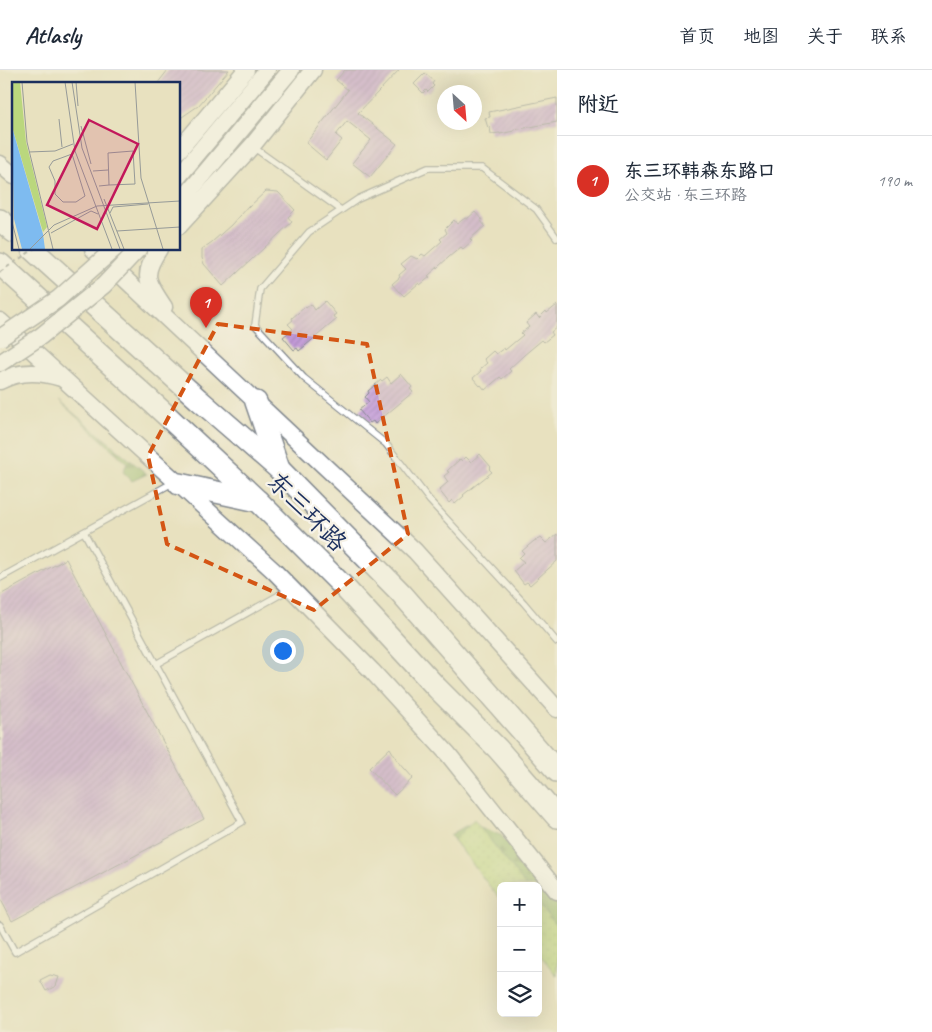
<!DOCTYPE html>
<html lang="zh">
<meta charset="utf-8">
<style>
body{margin:0;font-family:Caveat,"LXGW WenKai TC",sans-serif;background:#f2f2f3;color:#1f2937}
.controls{position:absolute;right:15px;bottom:15px;display:grid;overflow:hidden;border-radius:8px;box-shadow:0 5px 20px #0002}
.controls button{width:45px;height:45px;display:grid;place-items:center;padding:0;border:0;border-bottom:1px solid #e0e1e3;background:#fff;color:#1f2937;font:25px sans-serif}
.compass{position:absolute;left:437px;top:15px;width:45px;height:45px;border-radius:50%;background:#fff;box-shadow:0 5px 20px #0002;rotate:154deg}
.you{position:absolute;left:282px;top:580px;width:18px;height:18px;margin:-12px;border:4px solid #fff;border-radius:50%;background:#1a73e8;box-shadow:0 0 0 8px #1a73e833}
.badge{display:grid;place-items:center;width:32px;height:32px;border-radius:50%;background:#d93025;color:#fff;font-size:16px;font-weight:700}
.pin{position:absolute;translate:-50% -41px;filter:drop-shadow(0 1px 2px #0008)}
.pin::after{content:'';position:absolute;top:26px;width:18px;height:15px;background:inherit;clip-path:polygon(0 0,100% 0,50% 100%)}
.list{margin:0;padding:0;list-style:none}
h2{display:flex;justify-content:space-between;align-items:center;height:65px;margin:0;padding:0 20px;font-size:21px}
h2 small{font-size:16px;font-weight:400;color:#747a83}
.list li{display:grid;grid-template-columns:32px 1fr auto;gap:15px;align-items:center;box-sizing:border-box;height:90px;padding:0 20px;border-top:1px solid #e0e1e3}
.list b{display:block;font-size:19px;white-space:nowrap}
.list p{margin:0;font-size:16px;white-space:nowrap;color:#747a83}
.list em{font-size:16px;font-style:normal;color:#747a83}
.icon{flex:none;width:28px;height:28px;fill:none;stroke:currentColor;stroke-width:2;stroke-linecap:round;stroke-linejoin:round}
.map{position:relative;flex:none;width:557px;height:962px;overflow:hidden}
header{display:flex;align-items:center;gap:30px;box-sizing:border-box;height:70px;padding:0 25px;background:#fff;border-bottom:1px solid #e0e1e3}
header strong{font-size:24px}
nav{display:flex;gap:28px;margin-inline-start:auto;font-size:18px}
main{display:flex}
aside{flex:1;background:#fff}
.map>svg:first-child{display:block}
.forest{fill:url(#forest-firs);stroke:#577465}
.park{fill:url(#park-dots);stroke:#6a836e}
.building{fill:url(#building-hatch)}
.lines{fill:none;stroke-linecap:round;stroke-linejoin:round}
.lane-casing{stroke:#82888e;stroke-width:8}
.secondary-casing{stroke:#82888e;stroke-width:19}
.highway-casing{stroke:#82888e;stroke-width:24}
.lane{stroke:#fff;stroke-width:5.5}
.secondary{stroke:#fff;stroke-width:16}
.highway{stroke:#fff;stroke-width:21}
.secondary-bridge-casing{stroke:#82888e;stroke-width:19;stroke-linecap:butt}
.path-bridge{stroke:#82888e;stroke-width:2;stroke-dasharray:4 4;stroke-linecap:butt}
.secondary-bridge{stroke:#fff;stroke-width:16}
.marked{fill:none;stroke:#d45514;stroke-width:4;stroke-dasharray:10 6;stroke-linejoin:round}
.labels{text-anchor:middle;dominant-baseline:central;stroke-width:4.5;stroke-linejoin:round;paint-order:stroke}
.street-label{font-size:25px;fill:#1b2f5e;stroke:#f7f3e8}
.inset-road{fill:none;stroke:#969a98;stroke-width:1}
.view{fill:#c2185b;fill-opacity:0.15;stroke:#c2185b;stroke-width:2.5}
.inset-edge{fill:none;stroke:#1b2f5e;stroke-width:2.5}
</style>
<header>
<strong>Atlasly</strong>
<nav><a>首页</a><a>地图</a><a>关于</a><a>联系</a></nav>
</header>
<main>
<div class="map">
<svg width="557" height="962" viewBox="0 0 557 962">
<defs>
<pattern id="forest-firs" width="22" height="20" patternUnits="userSpaceOnUse" patternTransform="scale(1.25)"><rect width="22" height="20" fill="#93b86c"/><path d="M5 1l3.5 6h-7zM16 11l3.5 6h-7z" fill="#77965c"/></pattern>
<pattern id="park-dots" width="8" height="8" patternUnits="userSpaceOnUse" patternTransform="scale(1.25)"><rect width="8" height="8" fill="#bad77d"/><path d="M2 2h.1M6 6h.1" fill="none" stroke="#9fb96e" stroke-width="1.8" stroke-linecap="round"/></pattern>
<pattern id="building-hatch" width="6" height="6" patternUnits="userSpaceOnUse" patternTransform="scale(1.25)"><rect width="6" height="6" fill="#bd91d6"/><path d="M-1 1l2-2M0 6l6-6M5 7l2-2" fill="none" stroke="#9977b1"/></pattern>
</defs>
<rect width="100%" height="100%" fill="#f7f3e8"/>
<filter id="ink" filterUnits="userSpaceOnUse"><feTurbulence type="fractalNoise" baseFrequency=".02" numOctaves="2"/><feDisplacementMap in="SourceGraphic" scale="10" xChannelSelector="R" yChannelSelector="G"/><feConvolveMatrix kernelMatrix="1 2 1 2 8 2 1 2 1" color-interpolation-filters="sRGB"/></filter>
<filter id="wash" filterUnits="userSpaceOnUse"><feTurbulence type="fractalNoise" baseFrequency=".0096" numOctaves="4" result="noise"/><feDisplacementMap in="SourceGraphic" scale="20" xChannelSelector="R" yChannelSelector="G"/><feGaussianBlur stdDeviation="1.12" result="paint"/><feColorMatrix in="noise" values="0 0 0 0 0 0 0 0 0 0 0 0 0 0 0 0 0 1.4 0 .05"/><feComposite in="paint" operator="in"/></filter>
<g filter="url(#wash)">
<rect width="100%" height="100%" fill="#e8e1bf"/>
<g class="forest">
<polygon points="59,331 147,404 132,411 123,402 127,393"/>
<polygon points="467,755 480,757 501,765 557,835 557,899 538,875 538,816 501,816 478,801 450,765"/>
</g>
<g class="park">
<polygon points="474,749 526,816 501,816 501,831 454,770"/>
<polygon points="538,832 557,857 557,906 538,882"/>
</g>
<g id="blocks">
<g class="building">
<polygon points="168,0 229,0 198,36 179,49 179,14 157,14"/>
<polygon points="345,0 399,0 358,43 397,74 370,107 352,93 371,70 347,51 336,65 342,70 326,90 306,73 348,20 336,10"/>
<polygon points="425,3 434,11 432,14 434,16 428,22 426,20 423,23 414,14"/>
<polygon points="557,28 557,52 514,60 514,61 500,64 500,63 491,64 490,57 488,58 485,48 490,47 489,42"/>
<polygon points="266,121 278,122 295,140 288,147 292,152 223,216 204,194 202,188 202,179 212,172 231,155 248,136 249,137"/>
<polygon points="475,142 482,150 481,151 485,156 470,169 472,171 463,179 461,177 449,187 428,206 430,207 420,215 419,213 404,226 400,222 399,222 392,214 400,207 399,205 406,199 401,194 411,186 417,189 422,184 425,186 442,171 440,169 447,163 445,159 454,150 457,154 465,148 467,149"/>
<polygon points="325,231 336,244 333,246 337,249 299,281 297,278 294,280 283,267 293,259 288,254 293,250 292,248 305,237 306,238 311,234 315,240"/>
<polygon points="557,235 557,257 551,262 553,265 544,272 542,270 524,285 509,299 511,301 502,309 500,307 485,320 481,315 480,316 473,308 481,301 480,299 487,293 484,289 493,281 496,284 504,278 505,280 523,265 521,263 529,257 526,253 536,244 539,248 546,241 547,243"/>
<polygon points="401,304 412,317 410,319 413,322 375,354 373,351 370,353 359,340 369,332 365,327 369,323 368,321 381,310 382,311 387,307 391,313"/>
<polygon points="480,384 491,397 489,399 492,402 463,425 464,426 455,434 452,430 449,433 439,420 448,412 444,406 449,402 447,401 460,389 462,391 466,387 471,392"/>
<polygon points="557,464 557,491 530,515 527,512 524,514 514,501 524,492 519,488 524,483 522,481 534,471 541,468 546,473"/>
<polygon points="66,489 204,749 12,851 0,828 0,525"/>
<polygon points="390,678 397,690 413,708 395,725 369,698"/>
<polygon points="50,905 59,907 56,916 46,921 40,910"/>
</g>
</g>
</g>
<g filter="url(#ink)">
<use href="#blocks" fill-opacity="0" stroke="#82888e" stroke-width="1"/>
<g class="lines">
<g class="lane-casing">
<g id="lane">
<polyline points="253,77 341,140"/>
<polyline points="557,168 536,139 482,98 428,98 358,129 309,162 260,219 255,255 304,308 386,374 430,431 524,533 557,572"/>
<polyline points="0,508 174,412"/>
<polyline points="156,594 290,519"/>
<polyline points="0,855 15,882 242,752 84,462"/>
</g>
</g>
<g class="secondary-casing">
<g id="secondary">
<polyline points="179,80 246,0"/>
<polyline points="0,94 14,106"/>
<polyline points="179,106 267,0"/>
<polyline points="179,134 291,0"/>
<polyline points="179,156 252,76 313,0"/>
<polyline points="93,179 415,481 557,639"/>
<path d="M159,179C141,206 147,211 164,237"/>
<polyline points="0,251 274,501 372,601 448,684 557,821"/>
<path d="M0,311C20,300 40,301 61,308"/>
</g>
</g>
<g class="highway-casing">
<g id="highway">
<polyline points="0,150 14,162"/>
<polyline points="32,179 198,329 279,399 401,523 557,701"/>
<polyline points="0,194 165,344 258,431 343,516 437,618 498,679 557,747"/>
<polyline points="256,332 279,399"/>
<polyline points="179,414 258,431"/>
</g>
</g>
<use href="#lane" class="lane"/>
<use href="#secondary" class="secondary"/>
<use href="#highway" class="highway"/>
<g class="secondary-bridge-casing">
<g id="secondary-bridge">
<polyline points="0,268 58,229 114,179"/>
<polyline points="0,293 41,266 104,215 138,179"/>
</g>
</g>
<polyline class="path-bridge" points="0,202 34,179"/>
<use href="#secondary-bridge" class="secondary-bridge"/>
</g>
</g>
<path d="M0 0H557V962H0ZM218,254L367,274L408,464L314,540L167,474L148,386Z" fill="#e8e1bf" fill-opacity=".55" fill-rule="evenodd"/>
<path class="marked" d="M218,254L367,274L408,464L314,540L167,474L148,386Z"/>
<g class="labels">
<g class="street-label">
<text transform="translate(307 442) rotate(45)">东三环路</text>
</g>
</g>
<g transform="translate(12 12)">
<rect width="168" height="168" fill="#e8e1bf"/>
<path d="M0,0H8L14,60L35,145L31,150L1,48Z" fill="#bad77d"/>
<path d="M0,45L31,152L33,167H10L2,137Z" fill="#7ebbf0"/>
<path class="inset-road" d="M10,0L15,60L41,167M53,0L63,69L100,167M60,0L70,66L108,167M64,0L66,24M123,0L129,96L151,167M47,37L50,65M69,44L79,82M17,70L43,69L61,62M60,72L73,114L64,120H51L43,112V99L37,85L41,79ZM81,89L96,88M87,104L97,103L123,102L121,69L96,71L97,103M92,117L112,167M98,131L101,125L136,122M0,140L7,167M105,149L168,145M39,151L79,129L86,132M18,167L42,143L85,124L168,119"/>
<path class="view" d="M77,38L126,62L85,147L35,123Z"/>
<rect width="168" height="168" class="inset-edge"/>
</g>
</svg>
<div class="controls">
<button>+</button>
<button>−</button>
<button><svg class="icon" aria-label="layers" viewBox="0 0 24 24"><path d="M12 4l9 5-9 5-9-5zM3 14l9 5 9-5"/></svg></button>
</div>
<svg class="compass" viewBox="-18 -18 36 36"><path d="M0-13l5 13h-10z" fill="#e53935"/><path d="M0 13l5-13h-10z" fill="#747a83"/></svg>
<div class="you"></div>
<div class="pin badge" style="left:206px;top:258px">1</div>
</div>
<aside>
<h2>附近<small></small></h2>
<ul class="list">
<li><span class="badge">1</span><div><b>东三环韩森东路口</b><p>公交站 · 东三环路</p></div><em>190 m</em></li>
</ul>
</aside>
</main>
